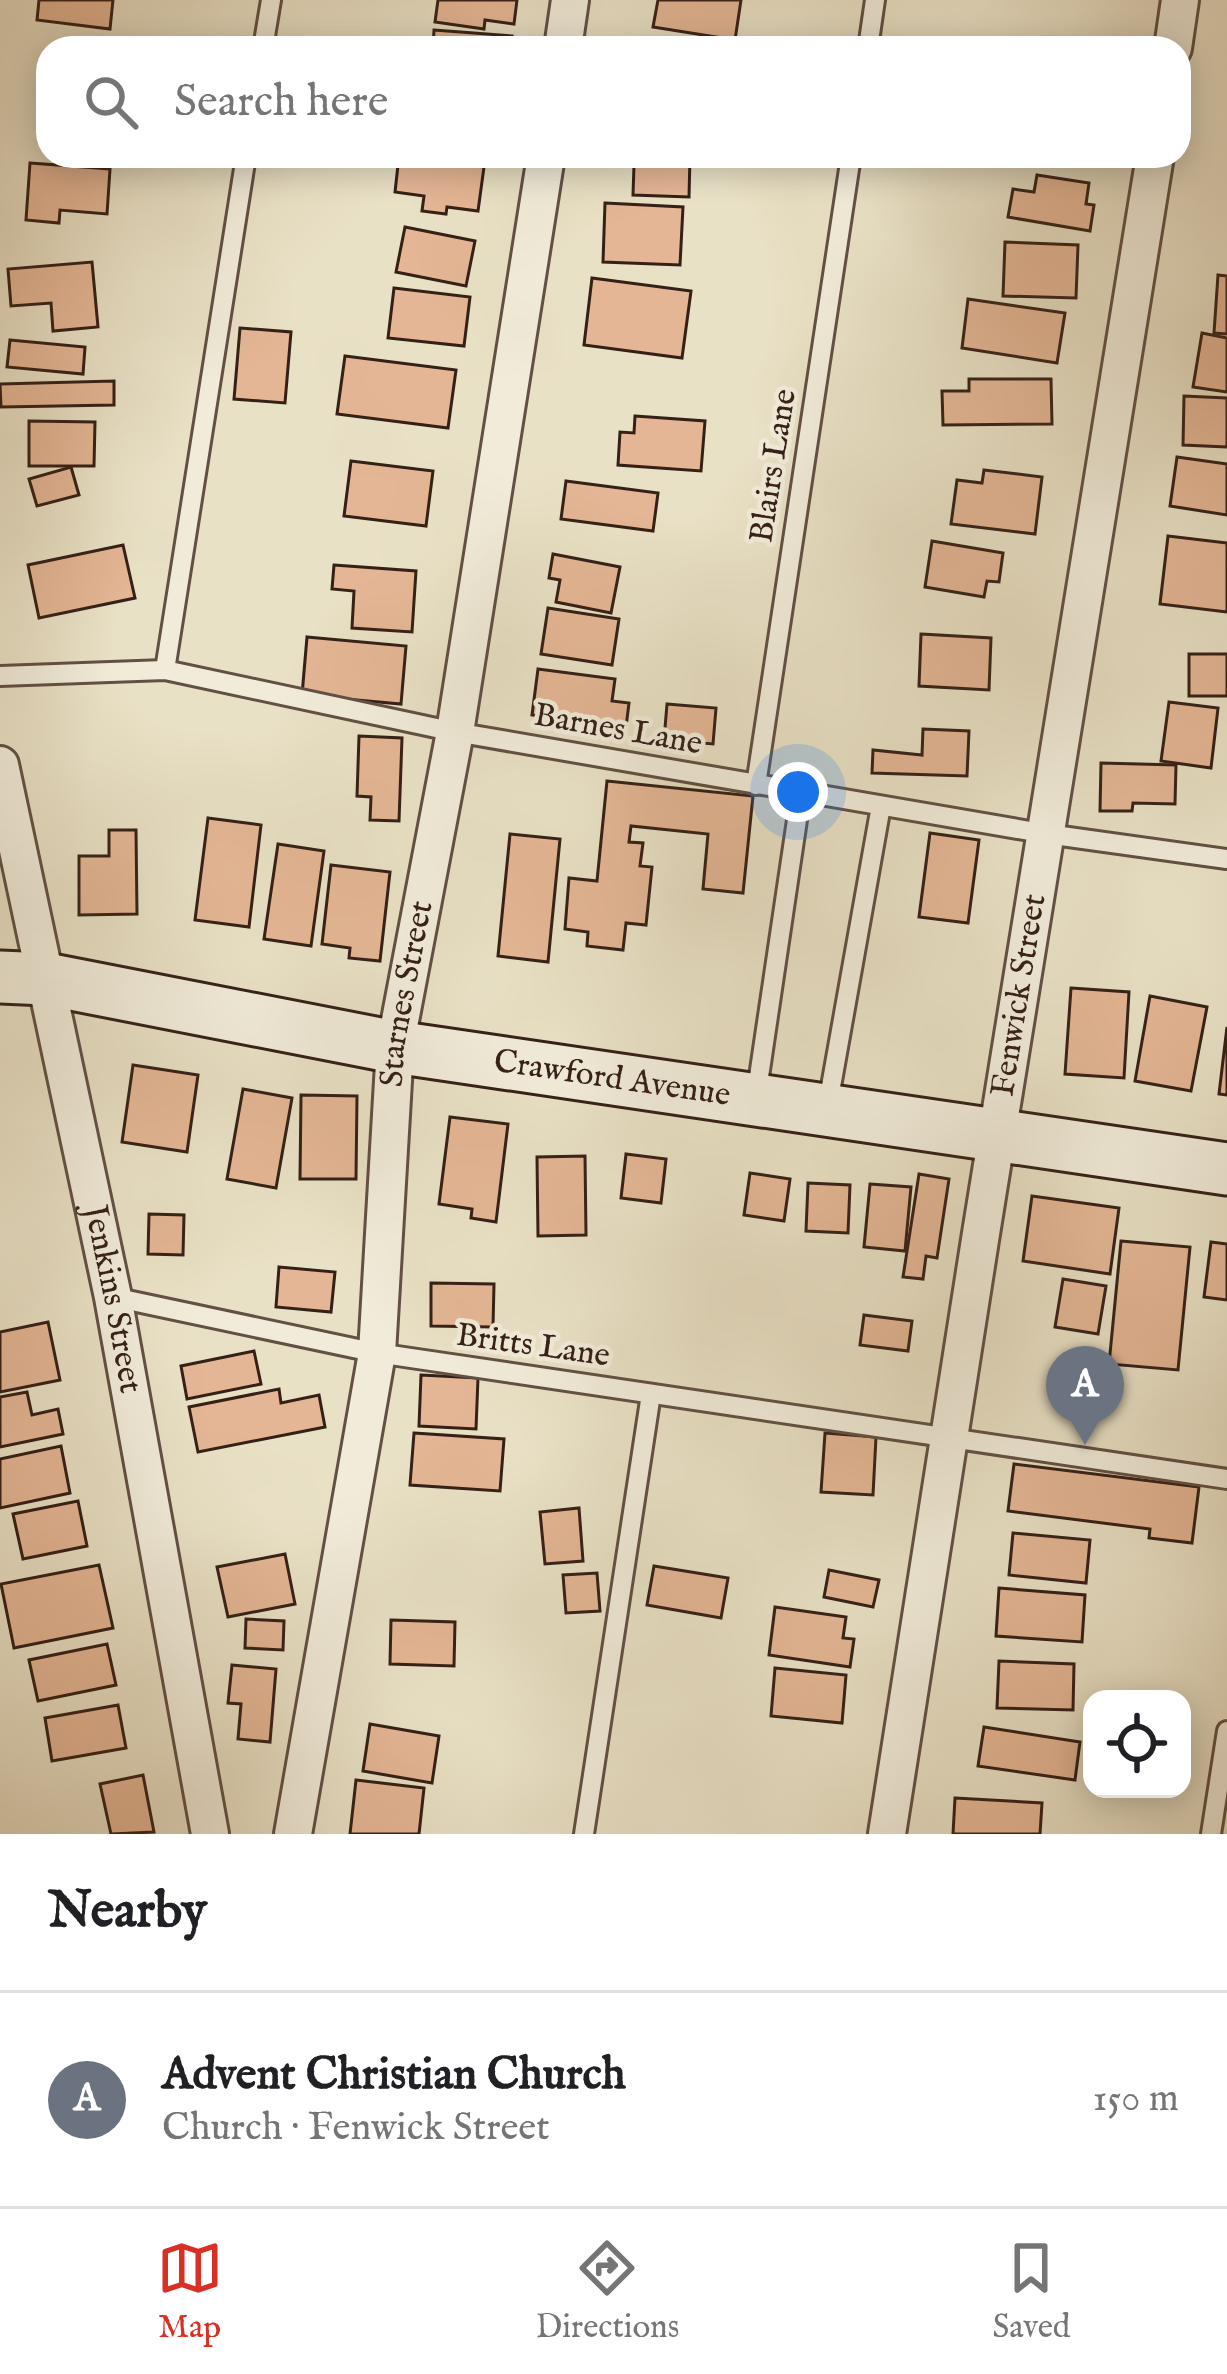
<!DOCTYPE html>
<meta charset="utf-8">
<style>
body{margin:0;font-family:"IM FELL English",serif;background:#f6f6f6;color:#202124}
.controls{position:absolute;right:36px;bottom:36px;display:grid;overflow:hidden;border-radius:24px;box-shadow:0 6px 30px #0003}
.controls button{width:108px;height:108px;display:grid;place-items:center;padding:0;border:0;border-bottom:3px solid #e0e0e0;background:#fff;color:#202124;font:60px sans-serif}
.you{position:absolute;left:798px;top:792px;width:42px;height:42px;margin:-30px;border:9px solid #fff;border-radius:50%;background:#1a73e8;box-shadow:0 0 0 18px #1a73e833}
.badge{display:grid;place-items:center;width:78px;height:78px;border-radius:50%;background:#d93025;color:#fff;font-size:39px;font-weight:700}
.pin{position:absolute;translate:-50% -99px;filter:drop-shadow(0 3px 6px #0008)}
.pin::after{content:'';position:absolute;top:63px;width:42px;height:36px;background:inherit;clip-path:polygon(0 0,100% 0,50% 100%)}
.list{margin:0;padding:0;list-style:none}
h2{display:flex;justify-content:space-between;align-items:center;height:156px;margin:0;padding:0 48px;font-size:51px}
h2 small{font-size:39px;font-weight:400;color:#757577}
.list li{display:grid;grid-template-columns:78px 1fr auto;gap:36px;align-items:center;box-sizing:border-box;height:216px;padding:0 48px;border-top:3px solid #e0e0e0}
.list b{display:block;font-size:45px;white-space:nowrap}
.list p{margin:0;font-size:39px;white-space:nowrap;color:#757577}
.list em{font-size:39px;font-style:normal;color:#757577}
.icon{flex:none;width:66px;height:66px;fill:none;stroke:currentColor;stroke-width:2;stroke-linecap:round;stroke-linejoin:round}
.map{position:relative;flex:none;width:1227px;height:1834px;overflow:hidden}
.search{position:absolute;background:#fff;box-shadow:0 6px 30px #0003;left:36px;right:36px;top:36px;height:132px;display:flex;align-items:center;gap:30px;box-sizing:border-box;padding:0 42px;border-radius:36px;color:#757577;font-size:45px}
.sheet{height:372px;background:#fff}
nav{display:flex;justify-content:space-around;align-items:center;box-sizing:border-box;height:168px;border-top:3px solid #e0e0e0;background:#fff;font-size:33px;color:#757577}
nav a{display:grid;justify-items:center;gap:6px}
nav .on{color:#d93025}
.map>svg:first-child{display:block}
.building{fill:#e4b695;stroke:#352017;stroke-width:3}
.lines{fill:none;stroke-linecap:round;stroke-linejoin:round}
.lane-casing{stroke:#625043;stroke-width:24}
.street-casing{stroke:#625043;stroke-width:42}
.secondary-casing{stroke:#352017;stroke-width:57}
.lane{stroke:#f1ecda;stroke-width:18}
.street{stroke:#f1ecda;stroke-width:36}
.secondary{stroke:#f1ecda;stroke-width:51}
.labels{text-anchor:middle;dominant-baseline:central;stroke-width:9;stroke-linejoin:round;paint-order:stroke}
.street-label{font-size:33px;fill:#352017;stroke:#f1ecda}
</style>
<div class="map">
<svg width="1227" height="1834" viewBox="0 0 1227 1834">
<rect width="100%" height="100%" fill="#e9e1c6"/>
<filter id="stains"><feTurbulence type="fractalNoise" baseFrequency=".00167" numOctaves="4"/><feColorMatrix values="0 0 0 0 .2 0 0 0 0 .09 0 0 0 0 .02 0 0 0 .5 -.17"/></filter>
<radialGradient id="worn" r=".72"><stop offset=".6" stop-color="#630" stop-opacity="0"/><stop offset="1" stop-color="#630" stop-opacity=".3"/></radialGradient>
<g class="building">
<polygon points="39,0 113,0 110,29 37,20"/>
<polygon points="438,0 517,0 514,24 485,20 484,29 435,22"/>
<polygon points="658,0 741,0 735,40 653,27"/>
<polygon points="434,30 512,36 511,48 433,48"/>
<polygon points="399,156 484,167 478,211 447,207 446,214 422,211 424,196 395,192"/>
<polygon points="648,156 690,156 689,197 633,195 634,165 648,165"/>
<polygon points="30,163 110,169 107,214 60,210 59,223 26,220"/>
<polygon points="1037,175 1089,183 1086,204 1094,205 1090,231 1008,217 1013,189 1034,192"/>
<polygon points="605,203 683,207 680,265 603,262"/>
<polygon points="405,227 475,241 466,286 396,272"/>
<polygon points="1005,242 1078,245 1076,298 1003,296"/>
<polygon points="92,262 98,327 53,331 51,303 11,306 8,269"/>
<polygon points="1218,275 1227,276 1227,334 1214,333"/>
<polygon points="592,278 691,291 682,358 584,345"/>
<polygon points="394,288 470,297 464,346 388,338"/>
<polygon points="968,299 1065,313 1057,363 962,348"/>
<polygon points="240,328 291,332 285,403 234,399"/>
<polygon points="1202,333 1227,338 1227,392 1193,387"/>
<polygon points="10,340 85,347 83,374 7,367"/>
<polygon points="345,356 456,370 448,428 337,414"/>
<polygon points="969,379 1051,379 1052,424 943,425 942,391 969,391"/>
<polygon points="114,381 114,405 1,407 0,384"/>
<polygon points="1184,396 1227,398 1227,447 1183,445"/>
<polygon points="635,416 705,421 701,471 618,465 620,432 634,433"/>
<polygon points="29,421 95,422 94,466 29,466"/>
<polygon points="1177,457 1227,464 1227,515 1170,506"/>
<polygon points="351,461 433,471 426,526 344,516"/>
<polygon points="71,467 79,495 37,506 29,479"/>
<polygon points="984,470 1042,477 1035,534 951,524 957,480 982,483"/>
<polygon points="566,481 658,493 653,531 561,519"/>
<polygon points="1168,536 1227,543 1227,612 1160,604"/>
<polygon points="932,541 1003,553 999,582 987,581 984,597 925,587"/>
<polygon points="123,545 135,598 39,618 28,565"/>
<polygon points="553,554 620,567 611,613 556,602 560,580 549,578"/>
<polygon points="334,565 416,571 412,632 352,628 354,591 332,589"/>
<polygon points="548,608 619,619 612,665 541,654"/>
<polygon points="921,634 991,638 989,690 919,686"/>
<polygon points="307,637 406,646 401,704 302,695"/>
<rect x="1189" y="654" width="38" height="42"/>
<polygon points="538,669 615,679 612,701 629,703 626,727 532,715"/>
<polygon points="1169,702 1218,708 1211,768 1161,761"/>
<polygon points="667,704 716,708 713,744 664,740"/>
<polygon points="923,729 969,731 967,776 872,773 873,750 922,755"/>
<polygon points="359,736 402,738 399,821 370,820 371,797 357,796"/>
<polygon points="1101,763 1176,765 1175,804 1133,803 1132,811 1100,811"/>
<polygon points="607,781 753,796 743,893 703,889 708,834 631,826 629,842 643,843 640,866 652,867 646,925 626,923 623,950 587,946 588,932 565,929 569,878 597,881"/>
<polygon points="208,818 261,825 249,927 195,920"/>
<polygon points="109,830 136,830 137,914 79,915 79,856 109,856"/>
<polygon points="930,833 979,840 968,923 919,917"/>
<polygon points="510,834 560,839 548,962 498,956"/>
<polygon points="278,844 324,851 311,946 264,939"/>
<polygon points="331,865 390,872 380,961 349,958 350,948 322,944"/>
<polygon points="1071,988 1129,992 1124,1078 1065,1074"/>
<polygon points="1150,996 1207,1007 1191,1091 1135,1081"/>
<polygon points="1227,1027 1227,1095 1219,1094"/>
<polygon points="133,1065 198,1075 187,1152 122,1142"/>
<polygon points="243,1089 292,1098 276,1188 227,1179"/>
<polygon points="301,1095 357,1096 356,1179 300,1179"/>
<polygon points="450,1117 508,1124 496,1222 471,1218 472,1209 439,1204"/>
<polygon points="626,1154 666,1159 661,1203 621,1198"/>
<polygon points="585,1156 586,1235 538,1236 537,1157"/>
<polygon points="750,1173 790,1179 784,1221 744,1215"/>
<polygon points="919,1174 949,1179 937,1258 926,1256 923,1279 903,1277"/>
<polygon points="808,1183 850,1185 848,1233 806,1231"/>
<polygon points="870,1184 911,1187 905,1251 864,1247"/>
<polygon points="1032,1196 1119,1208 1110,1274 1023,1261"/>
<polygon points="149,1214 184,1215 183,1255 148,1254"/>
<polygon points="1121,1241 1190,1247 1178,1370 1109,1364"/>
<polygon points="1211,1242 1227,1244 1227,1300 1204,1297"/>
<polygon points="279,1267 335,1272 331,1312 276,1307"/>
<polygon points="1063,1279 1106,1286 1098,1334 1055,1327"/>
<polygon points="431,1283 494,1284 493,1327 431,1326"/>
<polygon points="864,1315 912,1321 908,1351 860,1345"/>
<polygon points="48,1322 60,1380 0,1392 0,1332"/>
<polygon points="254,1351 261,1384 187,1399 181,1366"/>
<polygon points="421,1375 478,1378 476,1429 419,1426"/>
<polygon points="279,1389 281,1403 319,1395 325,1427 198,1452 189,1407"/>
<polygon points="27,1392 32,1415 58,1409 63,1434 0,1447 0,1397"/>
<polygon points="414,1433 504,1439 500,1491 410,1485"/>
<polygon points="825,1433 876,1437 873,1495 821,1492"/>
<polygon points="61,1446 70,1493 0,1508 0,1459"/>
<polygon points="1014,1464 1199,1487 1192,1543 1149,1538 1150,1529 1008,1511"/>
<polygon points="78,1501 87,1546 23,1559 13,1514"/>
<polygon points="579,1508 583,1561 545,1564 540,1512"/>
<polygon points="1013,1533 1090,1540 1086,1583 1009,1575"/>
<polygon points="285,1554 295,1604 228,1617 217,1567"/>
<polygon points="99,1565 113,1628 14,1648 1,1584"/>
<polygon points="654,1566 728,1578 721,1618 647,1605"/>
<polygon points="829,1570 879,1580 873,1607 824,1597"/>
<polygon points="597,1573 600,1611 566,1613 563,1575"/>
<polygon points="999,1588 1085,1595 1082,1642 996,1636"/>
<polygon points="775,1607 846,1617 843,1638 854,1639 850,1667 769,1655"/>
<polygon points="246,1619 284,1621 283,1650 245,1648"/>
<polygon points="391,1620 455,1622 454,1666 390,1664"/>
<polygon points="107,1644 116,1685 38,1701 29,1660"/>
<polygon points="999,1661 1074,1664 1073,1710 997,1708"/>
<polygon points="232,1665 276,1669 270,1742 238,1739 241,1704 228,1703"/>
<polygon points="775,1668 846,1675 842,1723 771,1716"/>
<polygon points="118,1705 126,1748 52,1761 45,1718"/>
<polygon points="370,1724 439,1736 432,1783 363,1771"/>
<polygon points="984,1727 1080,1742 1075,1780 978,1766"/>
<polygon points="143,1775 154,1832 111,1834 100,1784"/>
<polygon points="356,1780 424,1788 419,1834 350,1834"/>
<polygon points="955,1798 1042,1803 1040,1834 953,1834"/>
</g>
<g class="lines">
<g class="lane-casing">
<g id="lane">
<polyline points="263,48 271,0"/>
<polyline points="868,48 875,0"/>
<polyline points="165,670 246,156"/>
<polyline points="0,676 165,670 455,732 1047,834 1227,859"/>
<polyline points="756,785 851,156"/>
<polyline points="756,1097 801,793"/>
<polyline points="827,1109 881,806"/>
<polyline points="113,1297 377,1353 1227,1479"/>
<polyline points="584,1834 651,1394"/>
<polyline points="1211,1834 1227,1731"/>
</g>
</g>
<g class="street-casing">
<g id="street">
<polyline points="563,48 570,0"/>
<polyline points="1173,48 1180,0"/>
<path id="s1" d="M0,765L113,1297L210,1834"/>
<path id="s2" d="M293,1834L377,1353L395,1047L455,732L546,156"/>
<path id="s3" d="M887,1834C972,1274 1066,715 1155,156"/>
</g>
</g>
<g class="secondary-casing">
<g id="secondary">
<path id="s4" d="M0,977L46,979L395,1047L1227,1169"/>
</g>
</g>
<use href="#lane" class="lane"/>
<use href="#street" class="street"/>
<use href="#secondary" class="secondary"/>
</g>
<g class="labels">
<g class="street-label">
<text transform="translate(774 466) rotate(-81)">Blairs Lane</text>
<text transform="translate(618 730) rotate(10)">Barnes Lane</text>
<text stroke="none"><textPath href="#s2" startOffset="849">Starnes Street</textPath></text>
<text stroke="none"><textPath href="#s3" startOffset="849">Fenwick Street</textPath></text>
<text stroke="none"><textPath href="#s4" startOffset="621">Crawford Avenue</textPath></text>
<text stroke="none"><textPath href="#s1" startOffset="546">Jenkins Street</textPath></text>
<text transform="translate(533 1346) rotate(8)">Britts Lane</text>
</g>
</g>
<rect width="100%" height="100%" filter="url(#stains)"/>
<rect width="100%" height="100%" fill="url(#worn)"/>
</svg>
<div class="controls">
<button><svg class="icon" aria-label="locate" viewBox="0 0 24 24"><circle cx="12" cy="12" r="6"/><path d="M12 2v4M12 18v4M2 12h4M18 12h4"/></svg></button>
</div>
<div class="you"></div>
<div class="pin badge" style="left:1085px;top:1445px;background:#6b7280">A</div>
<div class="search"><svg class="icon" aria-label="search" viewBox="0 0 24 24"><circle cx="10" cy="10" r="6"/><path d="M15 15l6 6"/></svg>Search here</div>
</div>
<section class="sheet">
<h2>Nearby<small></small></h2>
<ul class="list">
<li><span class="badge" style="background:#6b7280">A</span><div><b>Advent Christian Church</b><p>Church · Fenwick Street</p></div><em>150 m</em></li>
</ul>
</section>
<nav>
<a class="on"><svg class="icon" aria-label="map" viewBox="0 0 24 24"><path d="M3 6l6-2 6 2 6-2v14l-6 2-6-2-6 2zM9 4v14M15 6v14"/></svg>Map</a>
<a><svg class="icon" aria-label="directions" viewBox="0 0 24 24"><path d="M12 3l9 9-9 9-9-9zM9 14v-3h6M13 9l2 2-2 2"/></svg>Directions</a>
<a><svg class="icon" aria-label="saved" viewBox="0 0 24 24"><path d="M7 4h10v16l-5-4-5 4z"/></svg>Saved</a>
</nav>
